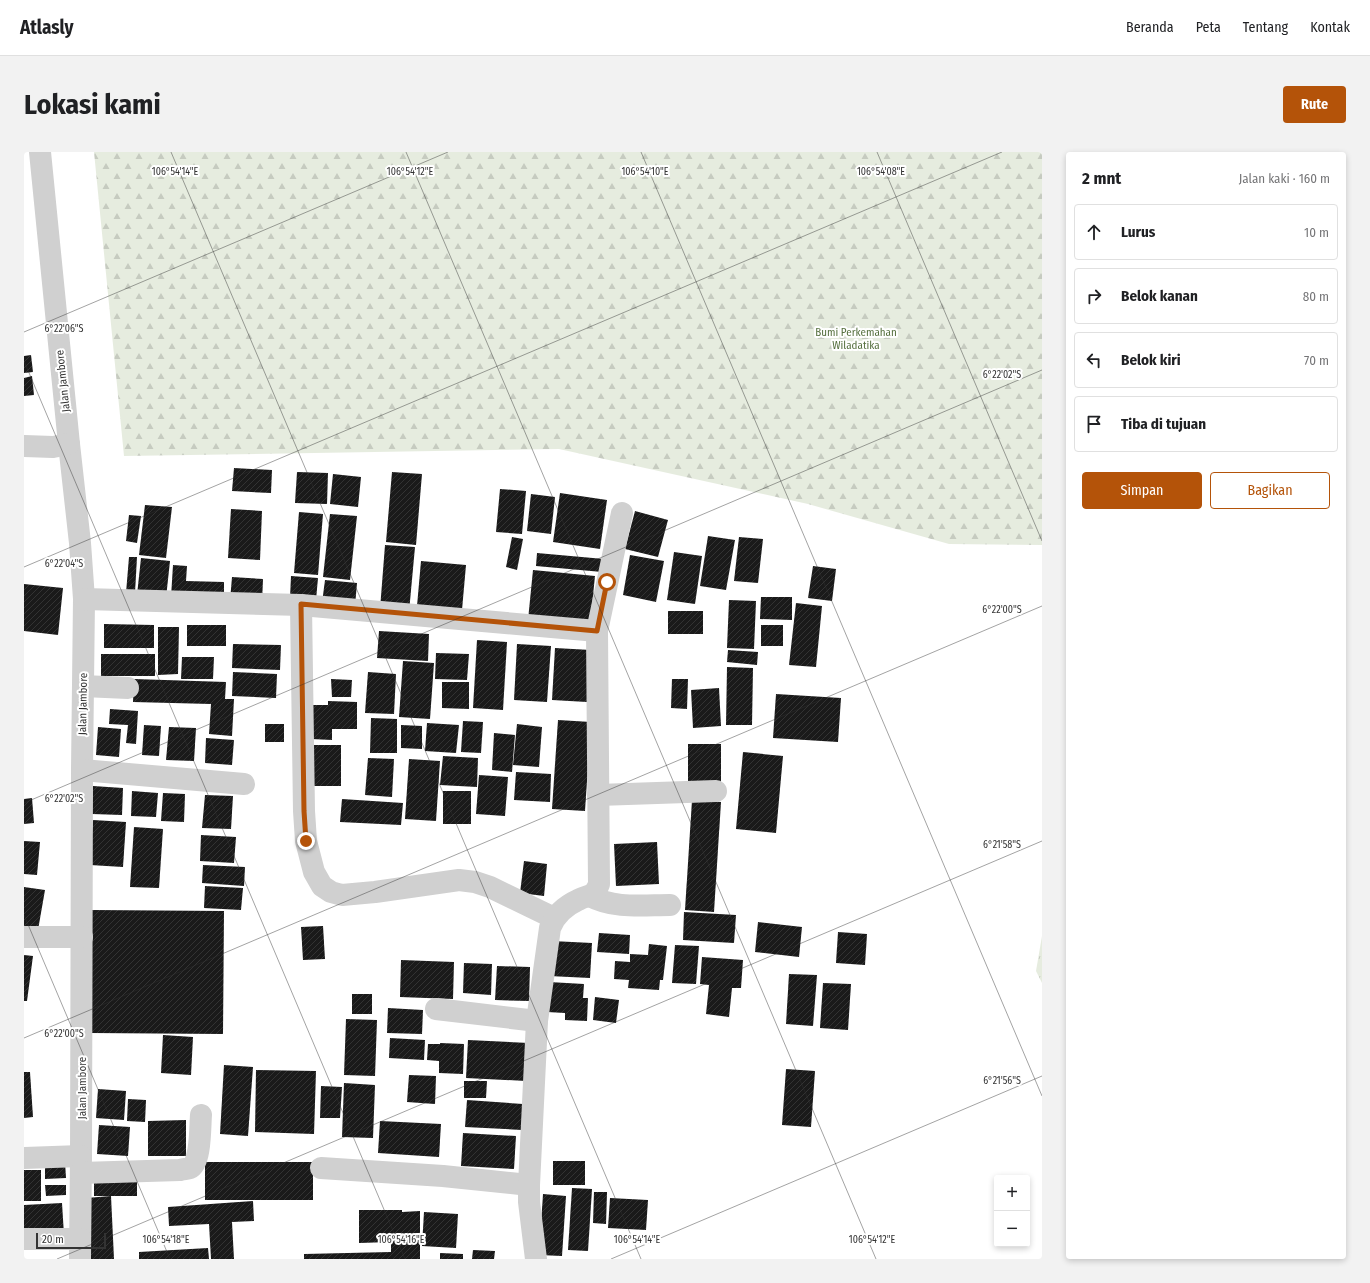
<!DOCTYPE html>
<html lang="id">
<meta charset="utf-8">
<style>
body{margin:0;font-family:"Fira Sans Condensed",sans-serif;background:#f2f2f2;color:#202124}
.controls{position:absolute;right:12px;bottom:12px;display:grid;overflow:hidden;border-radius:4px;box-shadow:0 2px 6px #0003}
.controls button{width:36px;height:36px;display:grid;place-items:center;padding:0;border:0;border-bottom:1px solid #e0e0e0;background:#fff;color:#202124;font:20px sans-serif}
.scale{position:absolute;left:12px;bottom:10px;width:70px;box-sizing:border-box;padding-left:4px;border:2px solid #333;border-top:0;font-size:11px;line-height:14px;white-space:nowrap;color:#333;-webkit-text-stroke:3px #fff;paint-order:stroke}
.stop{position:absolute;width:12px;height:12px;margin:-9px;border:3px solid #b45309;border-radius:50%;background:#fff}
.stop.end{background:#b45309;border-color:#fff;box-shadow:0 1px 4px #0008}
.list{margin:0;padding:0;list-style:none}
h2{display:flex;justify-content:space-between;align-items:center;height:52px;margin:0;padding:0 16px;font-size:17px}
h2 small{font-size:13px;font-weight:400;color:#757577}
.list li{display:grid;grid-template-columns:26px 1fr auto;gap:12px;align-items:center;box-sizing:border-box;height:56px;margin:0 8px 8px;padding:0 8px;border:1px solid #e0e0e0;border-radius:4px}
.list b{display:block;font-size:15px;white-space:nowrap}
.list em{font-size:13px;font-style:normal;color:#757577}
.actions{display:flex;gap:8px;padding:12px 16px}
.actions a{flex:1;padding:9px 0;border:1px solid #b45309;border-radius:4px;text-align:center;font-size:14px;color:#b45309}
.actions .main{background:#b45309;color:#fff}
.icon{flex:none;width:22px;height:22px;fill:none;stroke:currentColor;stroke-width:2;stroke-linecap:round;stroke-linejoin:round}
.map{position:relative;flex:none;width:1018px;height:1107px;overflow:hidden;border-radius:4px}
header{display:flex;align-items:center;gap:24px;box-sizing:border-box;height:56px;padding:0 20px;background:#fff;border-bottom:1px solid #e0e0e0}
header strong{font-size:19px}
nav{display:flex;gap:22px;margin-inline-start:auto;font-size:14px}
.intro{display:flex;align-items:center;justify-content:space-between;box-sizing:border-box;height:96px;padding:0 24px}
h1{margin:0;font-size:28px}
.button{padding:10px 18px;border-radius:4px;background:#b45309;color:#fff;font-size:14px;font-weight:700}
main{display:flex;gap:24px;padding:0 24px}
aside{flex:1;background:#fff;border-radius:4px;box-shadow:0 2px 6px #0003}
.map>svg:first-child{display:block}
.grass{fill:url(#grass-tufts)}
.forest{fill:url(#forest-firs)}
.building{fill:url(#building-hatch)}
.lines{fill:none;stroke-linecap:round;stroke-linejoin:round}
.street{stroke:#d0d0d0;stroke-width:22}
.route{stroke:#b45309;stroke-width:5}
.ticks{fill:none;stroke:#333;stroke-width:1;stroke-opacity:0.45}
.labels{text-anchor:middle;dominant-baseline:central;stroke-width:4;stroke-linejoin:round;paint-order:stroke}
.park-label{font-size:11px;fill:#56703f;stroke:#fff}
.street-label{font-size:11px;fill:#333;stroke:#fff}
.ticks-label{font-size:10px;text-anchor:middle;fill:#333;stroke:#fff;stroke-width:4;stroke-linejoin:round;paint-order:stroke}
</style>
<header>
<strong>Atlasly</strong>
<nav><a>Beranda</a><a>Peta</a><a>Tentang</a><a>Kontak</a></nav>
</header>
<div class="intro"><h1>Lokasi kami</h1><a class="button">Rute</a></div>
<main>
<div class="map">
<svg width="1018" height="1107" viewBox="0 0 1018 1107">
<defs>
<pattern id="grass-tufts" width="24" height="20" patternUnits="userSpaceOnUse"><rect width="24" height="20" fill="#e6ecdf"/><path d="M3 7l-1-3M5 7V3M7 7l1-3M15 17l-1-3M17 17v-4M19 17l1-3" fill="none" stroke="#c6cbc0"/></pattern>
<pattern id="forest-firs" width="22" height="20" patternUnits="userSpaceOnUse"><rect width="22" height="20" fill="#e6ecdf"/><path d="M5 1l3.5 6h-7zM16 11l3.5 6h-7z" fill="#c6cbc0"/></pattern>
<pattern id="building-hatch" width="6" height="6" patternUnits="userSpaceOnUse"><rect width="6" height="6" fill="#1a1a1a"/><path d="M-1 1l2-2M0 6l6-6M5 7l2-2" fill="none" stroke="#333"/></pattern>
</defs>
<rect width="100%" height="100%" fill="#fff"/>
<polygon class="grass" points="1018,784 1018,831 1012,819"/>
<polygon class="forest" points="70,0 1018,0 1018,393 925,392 784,352 535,297 100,304"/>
<g class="building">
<polygon points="7,203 9,220 0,221 0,204"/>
<polygon points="8,224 10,243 0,244 0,226"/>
<polygon points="210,316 248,318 247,341 208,339"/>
<polygon points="273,320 304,321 303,352 271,351"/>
<polygon points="368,320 398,322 392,393 362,390"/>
<polygon points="309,322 337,325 334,355 306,352"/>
<polygon points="476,337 502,339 498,382 472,380"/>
<polygon points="536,341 583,348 576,397 529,390"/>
<polygon points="507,342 531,345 527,382 503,379"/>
<polygon points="121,353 148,355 142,406 115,403"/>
<polygon points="207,357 238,359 236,408 204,406"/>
<polygon points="611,359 644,368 634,405 601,397"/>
<polygon points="275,360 299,362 294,423 270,421"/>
<polygon points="306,362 333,364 326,428 299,425"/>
<polygon points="105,363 117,364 113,391 102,389"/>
<polygon points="684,384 711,388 702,438 676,434"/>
<polygon points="488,385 499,387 493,418 482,415"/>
<polygon points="715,385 739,387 734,431 710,429"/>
<polygon points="361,393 391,395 385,460 356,457"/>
<polygon points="650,400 678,404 671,452 643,448"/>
<polygon points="513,401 580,407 578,420 512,414"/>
<polygon points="606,403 640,409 632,450 599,443"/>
<polygon points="105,405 113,405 111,441 102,441"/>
<polygon points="117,406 146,409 142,446 113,443"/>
<polygon points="397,409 442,413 438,458 393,454"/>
<polygon points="149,413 163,414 162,429 200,430 200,447 147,445"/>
<polygon points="789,414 812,417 808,449 784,446"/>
<polygon points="509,418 571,424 566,473 504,468"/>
<polygon points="267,424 294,426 292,448 266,446"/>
<polygon points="208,425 239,427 238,451 206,449"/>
<polygon points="301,428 333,431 331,454 298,451"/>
<polygon points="0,432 39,436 34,483 0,479"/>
<polygon points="737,445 768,445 768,468 736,467"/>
<polygon points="705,448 732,449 730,497 703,496"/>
<polygon points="772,451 798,454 792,515 765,513"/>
<rect x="644" y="459" width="35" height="23"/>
<polygon points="80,472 130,473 130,496 80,496"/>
<rect x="163" y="473" width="39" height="21"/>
<rect x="737" y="473" width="22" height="21"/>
<polygon points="134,475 155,475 154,522 134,523"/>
<polygon points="355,479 405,482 404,509 353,506"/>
<polygon points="453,488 483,490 479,558 449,556"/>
<polygon points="209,492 257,493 256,518 208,516"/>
<polygon points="493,492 527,494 523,550 490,548"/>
<polygon points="531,496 567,498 563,550 528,548"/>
<polygon points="704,498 734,500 733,513 703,510"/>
<polygon points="412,501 445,502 443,528 411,527"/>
<rect x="77" y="502" width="54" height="22"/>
<polygon points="158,505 190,505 189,527 157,527"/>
<polygon points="379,509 410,511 406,567 375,565"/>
<polygon points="703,515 729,516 728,573 702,573"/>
<polygon points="209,520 253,522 252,546 208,544"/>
<polygon points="344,520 372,522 370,562 341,561"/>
<polygon points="110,527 202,530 201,547 210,547 208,584 185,582 187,552 109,550"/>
<polygon points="307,527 328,528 327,545 308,545"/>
<polygon points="648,527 664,527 663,557 647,556"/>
<polygon points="418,530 445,530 445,557 418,556"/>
<polygon points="695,536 697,574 669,576 667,538"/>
<polygon points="752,542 817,546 814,590 749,586"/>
<polygon points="304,549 333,550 333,577 308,577 308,588 287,587 287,553 304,553"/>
<polygon points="86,557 114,559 112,592 102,591 104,573 85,572"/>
<polygon points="347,566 373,567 373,601 346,601"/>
<polygon points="534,568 567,570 561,659 528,657"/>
<polygon points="439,569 459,570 457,601 437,600"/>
<polygon points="403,571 435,573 432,601 401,599"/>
<rect x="241" y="572" width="19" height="18"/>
<polygon points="493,572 518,575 515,615 489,613"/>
<polygon points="120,573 137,574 135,604 118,603"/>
<polygon points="377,573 398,574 398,597 377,596"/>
<polygon points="74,575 97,577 95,605 72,603"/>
<polygon points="145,575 172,576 170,609 142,608"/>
<polygon points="470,581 491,583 488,620 468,618"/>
<polygon points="182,586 210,588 208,613 181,611"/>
<rect x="664" y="592" width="33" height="40"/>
<rect x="284" y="593" width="33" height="41"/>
<polygon points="719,600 759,604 752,681 712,677"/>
<polygon points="419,604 454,606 453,635 416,633"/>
<polygon points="344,606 370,607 368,645 341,643"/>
<polygon points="385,607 416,609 412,669 381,667"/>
<polygon points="492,620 527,622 526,650 490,648"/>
<polygon points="455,623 484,625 481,664 452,662"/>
<polygon points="69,634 99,636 98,663 68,662"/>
<polygon points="108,639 134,641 132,665 107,664"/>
<rect x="419" y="639" width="28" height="33"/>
<polygon points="139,641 161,642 160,670 137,669"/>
<polygon points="181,643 209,644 207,677 178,676"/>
<polygon points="8,646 10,671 0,672 0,647"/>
<polygon points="318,647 379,651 377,673 316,670"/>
<polygon points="668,648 697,650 690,760 661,758"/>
<polygon points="69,668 102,670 99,715 66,713"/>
<polygon points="110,675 139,677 135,736 106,735"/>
<polygon points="177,683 212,685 210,711 176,709"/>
<polygon points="0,689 16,690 13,723 0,722"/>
<polygon points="633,690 635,732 592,734 590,692"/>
<polygon points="500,709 523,712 520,744 496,741"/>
<polygon points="179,713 221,715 220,734 178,731"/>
<polygon points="181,734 219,736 217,758 180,756"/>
<polygon points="0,735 21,738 14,778 0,777"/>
<polygon points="67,758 200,759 199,882 66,881"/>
<polygon points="660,760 712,763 710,791 659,788"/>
<polygon points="734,770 778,775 775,805 731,800"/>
<polygon points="299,774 301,807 279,808 277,775"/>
<polygon points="814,780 843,782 841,813 812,811"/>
<polygon points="575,781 606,783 605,802 573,800"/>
<polygon points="528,789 568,791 566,826 525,824"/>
<polygon points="625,792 643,794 639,828 636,828 635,838 604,836 605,828 590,827 591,809 606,810 606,802 624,803"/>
<polygon points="651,793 675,794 672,832 648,831"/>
<polygon points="0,803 9,804 3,849 0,849"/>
<polygon points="678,805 719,808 717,836 708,836 705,865 682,862 685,833 676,832"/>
<polygon points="377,808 430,810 429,847 376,845"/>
<polygon points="440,811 468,812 467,843 439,841"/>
<polygon points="473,814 506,815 505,849 471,848"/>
<polygon points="765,822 793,823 789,874 762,872"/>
<polygon points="525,830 560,832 559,846 564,846 563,869 541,868 541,861 523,860"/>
<polygon points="799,831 827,832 824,878 796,876"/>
<rect x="328" y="842" width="20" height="20"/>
<polygon points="571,845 595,848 592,871 569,868"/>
<polygon points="364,856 399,858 398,882 363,881"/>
<polygon points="322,867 353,868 351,924 320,923"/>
<polygon points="139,883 169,885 167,923 137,921"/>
<polygon points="366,886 401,888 400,908 365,906"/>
<polygon points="444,888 505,891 502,929 442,926"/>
<polygon points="416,891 440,892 439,922 415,921 415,909 403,908 404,892 416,892"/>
<polygon points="200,913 229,915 224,984 196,982"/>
<polygon points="762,917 791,919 787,975 758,973"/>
<polygon points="232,918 292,919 290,982 231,980"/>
<polygon points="0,920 6,920 9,965 0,966"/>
<polygon points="385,923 412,924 411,952 383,950"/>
<polygon points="440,929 463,929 462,946 440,946"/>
<polygon points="320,931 351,933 349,986 318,985"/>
<polygon points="297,934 318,935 316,966 296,966"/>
<polygon points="74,937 102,939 100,968 72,966"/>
<polygon points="104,947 122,948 121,970 103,969"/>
<polygon points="443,948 499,952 498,978 441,975"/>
<polygon points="162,968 162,1004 124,1004 124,969"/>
<polygon points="356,969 417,972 415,1005 354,1001"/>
<polygon points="75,973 106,975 104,1004 73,1002"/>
<polygon points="439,981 492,984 490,1017 437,1014"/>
<rect x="529" y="1009" width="32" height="24"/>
<polygon points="41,1010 42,1026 21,1027 21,1011"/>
<rect x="181" y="1010" width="108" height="38"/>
<rect x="0" y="1018" width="17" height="31"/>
<rect x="70" y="1022" width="43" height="22"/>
<polygon points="21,1033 42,1033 42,1043 22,1044"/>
<polygon points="548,1036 568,1037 564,1099 544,1098"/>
<polygon points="570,1040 583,1040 582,1072 569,1071"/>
<polygon points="519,1042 542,1044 538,1104 515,1103"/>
<polygon points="87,1044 90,1107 65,1107 62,1046"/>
<polygon points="586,1046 624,1048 622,1078 584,1076"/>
<polygon points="229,1049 230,1069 208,1070 210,1107 187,1107 185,1072 145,1074 144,1055"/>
<polygon points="38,1051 40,1083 0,1085 0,1053"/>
<polygon points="335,1058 378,1058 378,1060 396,1059 396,1107 280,1107 280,1102 367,1100 367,1090 335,1091"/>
<polygon points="400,1060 434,1062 432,1096 398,1094"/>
<polygon points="184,1096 185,1107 115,1107 115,1100"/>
<polygon points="449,1098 471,1099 470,1107 448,1107"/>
<polygon points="416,1101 439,1102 439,1107 416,1107"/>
</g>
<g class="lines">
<g class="street">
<polyline points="16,0 45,292 56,391 60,447 58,618 57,1004 56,1107"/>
<polyline points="0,294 29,295 45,292"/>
<polyline points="60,447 277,453 573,479"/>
<polyline points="277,453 280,659 282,689 290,720 298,734 307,740 318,743 351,740 435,728 451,730 466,735 530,766"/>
<polyline points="59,534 104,536"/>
<polyline points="58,618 220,632"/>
<polyline points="574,643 692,639"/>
<path d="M566,744C590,757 619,753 646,753"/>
<polyline points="0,785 58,785"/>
<polyline points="412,857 513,869"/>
<polyline points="0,1006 57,1004"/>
<polyline points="297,1016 419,1024 505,1033"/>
<path d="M57,1021L156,1018C159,1017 163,1017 166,1016C177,1011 176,974 177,963"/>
<polyline points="0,1087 56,1087"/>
<path d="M512,1107L505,1050V1033L513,869L526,776C531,763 541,754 554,748C565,742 570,746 575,732L573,479L598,361"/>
</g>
</g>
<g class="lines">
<polyline class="route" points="282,689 280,659 277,452 573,479 583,430"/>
</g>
<path class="ticks" d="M147,0L617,1107M382,0L852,1107M617,0L1018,944M853,0L1018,389M0,180L424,0M0,209L381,1107M0,415L978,0M0,651L1018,218M0,763L146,1107M0,886L1018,454M33,1107L1018,689M587,1107L1018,924"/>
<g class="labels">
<g class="park-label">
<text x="832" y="180">Bumi Perkemahan<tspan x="832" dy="13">Wiladatika</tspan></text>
</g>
<g class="street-label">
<text transform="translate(39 229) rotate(-96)">Jalan Jambore</text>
<text transform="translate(59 552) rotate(-89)">Jalan Jambore</text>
<text transform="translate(58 936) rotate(-90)">Jalan Jambore</text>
</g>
</g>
<g class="ticks-label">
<text x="151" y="23">106°54'14"E</text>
<text x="386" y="23">106°54'12"E</text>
<text x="621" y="23">106°54'10"E</text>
<text x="857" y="23">106°54'08"E</text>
<text x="40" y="180">6°22'06"S</text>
<text x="978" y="226">6°22'02"S</text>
<text x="40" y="415">6°22'04"S</text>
<text x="978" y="461">6°22'00"S</text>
<text x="40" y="650">6°22'02"S</text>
<text x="978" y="696">6°21'58"S</text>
<text x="40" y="885">6°22'00"S</text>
<text x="978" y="932">6°21'56"S</text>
<text x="142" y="1091">106°54'18"E</text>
<text x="377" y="1091">106°54'16"E</text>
<text x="613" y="1091">106°54'14"E</text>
<text x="848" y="1091">106°54'12"E</text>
</g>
</svg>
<div class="controls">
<button>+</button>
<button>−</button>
</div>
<div class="scale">20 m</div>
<div class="stop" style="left:583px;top:430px"></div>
<div class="stop end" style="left:282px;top:689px"></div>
</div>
<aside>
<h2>2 mnt<small>Jalan kaki · 160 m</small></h2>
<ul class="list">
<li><svg class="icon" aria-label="ahead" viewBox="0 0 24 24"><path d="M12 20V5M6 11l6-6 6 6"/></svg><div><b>Lurus</b></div><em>10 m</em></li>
<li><svg class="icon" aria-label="right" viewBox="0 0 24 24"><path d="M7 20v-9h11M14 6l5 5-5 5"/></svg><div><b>Belok kanan</b></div><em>80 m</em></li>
<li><svg class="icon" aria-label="left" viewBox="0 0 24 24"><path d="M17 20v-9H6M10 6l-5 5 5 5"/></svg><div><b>Belok kiri</b></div><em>70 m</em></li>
<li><svg class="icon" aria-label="arrive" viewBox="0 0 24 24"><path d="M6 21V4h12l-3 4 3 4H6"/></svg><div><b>Tiba di tujuan</b></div></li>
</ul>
<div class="actions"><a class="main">Simpan</a><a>Bagikan</a></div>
</aside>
</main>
